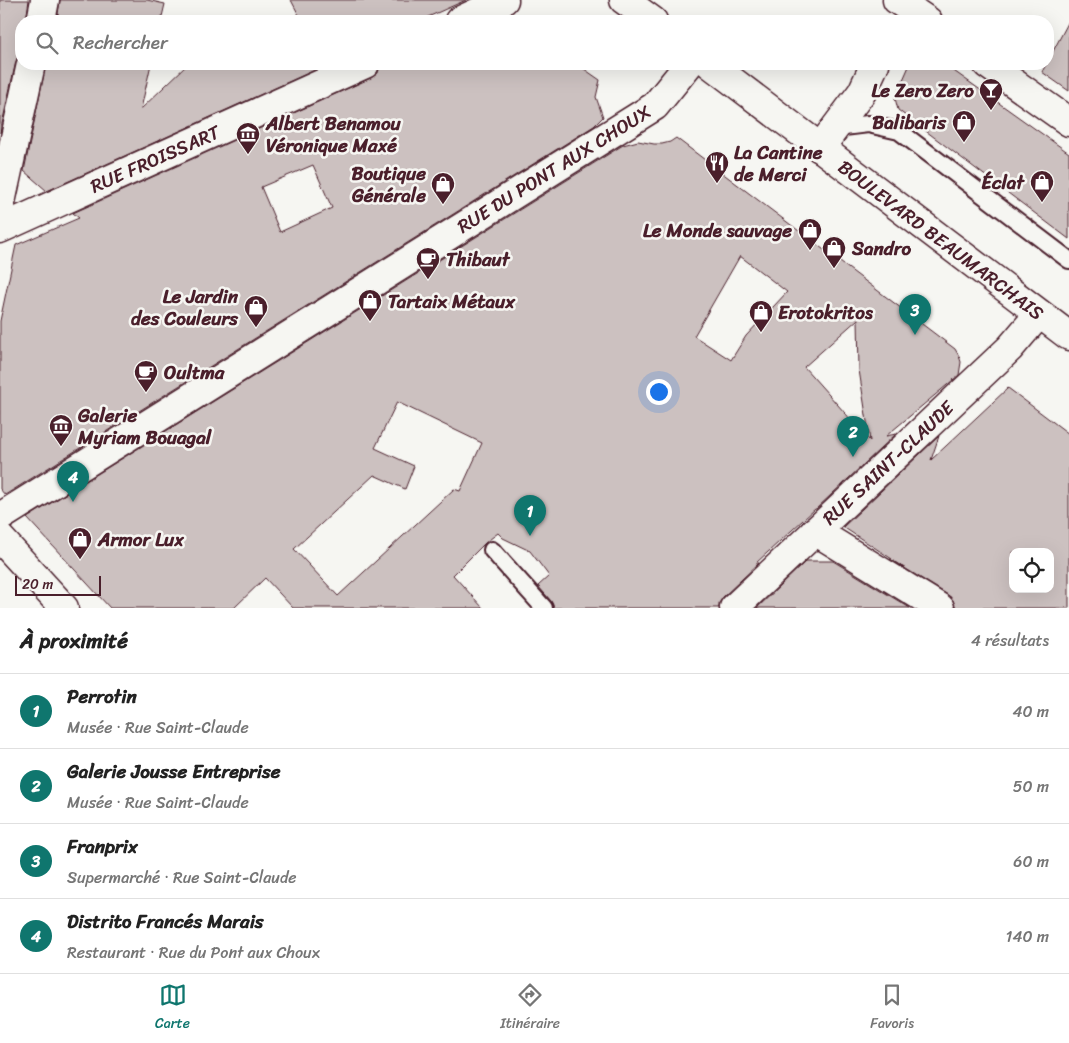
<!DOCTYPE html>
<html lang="fr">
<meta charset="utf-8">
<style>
body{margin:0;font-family:Sriracha,sans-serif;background:#f6f6f6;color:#222}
.controls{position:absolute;right:15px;bottom:15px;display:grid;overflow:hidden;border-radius:10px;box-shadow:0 5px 20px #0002}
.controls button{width:45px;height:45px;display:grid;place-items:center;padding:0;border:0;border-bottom:1px solid #e0e0e0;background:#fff;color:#222;font:25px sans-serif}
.scale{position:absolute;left:15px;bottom:12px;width:86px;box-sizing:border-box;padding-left:5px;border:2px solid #4a1f2b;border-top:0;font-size:14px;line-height:18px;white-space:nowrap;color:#4a1f2b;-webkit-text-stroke:4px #f6f6f2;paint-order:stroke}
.you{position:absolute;left:658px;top:391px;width:18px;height:18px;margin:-12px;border:4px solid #fff;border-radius:50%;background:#1a73e8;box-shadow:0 0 0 8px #1a73e833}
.badge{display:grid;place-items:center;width:32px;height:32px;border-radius:50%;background:#0f766e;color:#fff;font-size:16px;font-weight:700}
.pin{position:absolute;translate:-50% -41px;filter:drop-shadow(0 1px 2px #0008)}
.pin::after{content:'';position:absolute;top:26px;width:18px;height:15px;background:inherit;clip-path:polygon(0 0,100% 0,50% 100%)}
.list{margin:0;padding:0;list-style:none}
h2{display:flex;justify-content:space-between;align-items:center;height:65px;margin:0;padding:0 20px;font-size:21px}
h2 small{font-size:16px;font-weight:400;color:#767676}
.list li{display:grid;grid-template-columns:32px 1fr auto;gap:15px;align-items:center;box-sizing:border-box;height:75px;padding:0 20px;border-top:1px solid #e0e0e0}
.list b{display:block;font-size:19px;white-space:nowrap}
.list p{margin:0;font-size:16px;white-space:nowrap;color:#767676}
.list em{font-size:16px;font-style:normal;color:#767676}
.icon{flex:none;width:28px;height:28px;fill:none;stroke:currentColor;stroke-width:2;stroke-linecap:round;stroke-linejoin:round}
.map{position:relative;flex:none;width:1069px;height:608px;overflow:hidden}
.search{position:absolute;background:#fff;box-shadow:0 5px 20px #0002;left:15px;right:15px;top:15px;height:55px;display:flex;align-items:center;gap:12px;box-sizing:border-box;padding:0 18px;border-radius:20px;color:#767676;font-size:19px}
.sheet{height:365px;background:#fff}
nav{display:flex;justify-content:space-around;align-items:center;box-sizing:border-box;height:70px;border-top:1px solid #e0e0e0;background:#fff;font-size:14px;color:#767676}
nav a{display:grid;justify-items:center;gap:2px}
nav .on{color:#0f766e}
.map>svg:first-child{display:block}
.building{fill:#ccc1c0;stroke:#4a1f2b;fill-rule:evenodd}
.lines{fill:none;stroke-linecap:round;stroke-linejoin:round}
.service-casing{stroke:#4a1f2b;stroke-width:20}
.minor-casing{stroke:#4a1f2b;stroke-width:31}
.tertiary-casing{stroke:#4a1f2b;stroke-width:31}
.primary-casing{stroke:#4a1f2b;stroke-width:31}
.service{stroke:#f6f6f2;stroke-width:16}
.minor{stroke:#f6f6f2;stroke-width:28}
.tertiary{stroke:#f6f6f2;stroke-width:28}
.primary{stroke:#f6f6f2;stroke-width:28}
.labels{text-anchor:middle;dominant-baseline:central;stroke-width:5;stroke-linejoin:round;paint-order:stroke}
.poi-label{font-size:19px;font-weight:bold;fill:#4a1f2b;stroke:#f6f6f2;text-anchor:start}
.street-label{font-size:19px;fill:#4a1f2b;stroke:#f6f6f2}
</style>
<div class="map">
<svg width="1069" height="608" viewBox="0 0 1069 608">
<rect width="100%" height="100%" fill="#f6f6f2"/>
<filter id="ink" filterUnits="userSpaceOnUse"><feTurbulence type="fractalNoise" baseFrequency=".02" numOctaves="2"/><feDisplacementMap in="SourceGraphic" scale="10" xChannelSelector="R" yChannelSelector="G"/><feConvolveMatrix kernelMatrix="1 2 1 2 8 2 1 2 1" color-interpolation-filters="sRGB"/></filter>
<g filter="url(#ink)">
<g class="building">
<polygon points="0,0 29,0 26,21 21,21 21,52 16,61 0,133"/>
<polygon points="60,0 147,0 165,4 161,21 57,21"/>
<polygon points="291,0 466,0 419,21 302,21"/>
<polygon points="1069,21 1069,91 1042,72"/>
<polygon points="46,64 151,64 141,109 188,64 328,64 47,191 24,171"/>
<path d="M380,64H577L600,80L596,97L603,117L594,126L5,495L0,489V321L16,245L79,218L73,213L371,78L378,73ZM313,165L332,208L280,232L261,187Z"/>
<polygon points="910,64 944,64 1069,153 1069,239 898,110 895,98"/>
<path d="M676,138L955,349L959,356L961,362L959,375L886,436L896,434L816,509H815L756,563H759L723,597L719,603V608H554L551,601L538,586L549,576L530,551L503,538L498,533L485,543L453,575L483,608H293L265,578L234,608H110L27,518L623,145L638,141L654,144H662L670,142ZM740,256L787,292L746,336L731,360L694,336ZM858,319L859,370L870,441L804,367ZM397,402L482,443L460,491L454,489L338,596L294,549L374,475L405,489L414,466L375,448Z"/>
<path d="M1008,388L1069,434V608H956L953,600L948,595L890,559H892L843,527L939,436L931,460ZM1013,552H1050V589H1013Z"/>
<polygon points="806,561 833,561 910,608 757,608"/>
</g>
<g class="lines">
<g class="service-casing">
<g id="service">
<polyline points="836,128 868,124 899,131 1069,260"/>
<polyline points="492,550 544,608"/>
</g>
</g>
<g class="minor-casing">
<g id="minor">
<polyline points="897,0 928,21"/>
<polyline points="987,64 1069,122"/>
<polyline points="820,148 862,92 875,64"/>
<polyline points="0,517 655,106 689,64"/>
<polyline points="815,531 940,608"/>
<polyline points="734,608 1010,348 1039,314"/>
</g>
</g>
<g class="tertiary-casing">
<g id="tertiary">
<polyline points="41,21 45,0"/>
<polyline points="459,21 504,0"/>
<polyline points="0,207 31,64"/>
<polyline points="0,229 365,64"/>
<polyline points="0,538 64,608"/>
</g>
</g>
<g class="primary-casing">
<g id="primary">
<polyline points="624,0 653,21"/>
<polyline points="710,64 1069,336"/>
</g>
</g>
<use href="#service" class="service"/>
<use href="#minor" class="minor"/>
<use href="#tertiary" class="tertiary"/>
<use href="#primary" class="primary"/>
</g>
</g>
<defs>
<g id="bar-pin" transform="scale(1.25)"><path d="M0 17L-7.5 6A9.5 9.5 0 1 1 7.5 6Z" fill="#4a1f2b" stroke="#f6f6f2"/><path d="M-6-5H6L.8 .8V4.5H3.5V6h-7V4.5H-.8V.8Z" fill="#fff"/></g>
<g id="shop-pin" transform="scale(1.25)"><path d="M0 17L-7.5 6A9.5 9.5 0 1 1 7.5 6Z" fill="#4a1f2b" stroke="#f6f6f2"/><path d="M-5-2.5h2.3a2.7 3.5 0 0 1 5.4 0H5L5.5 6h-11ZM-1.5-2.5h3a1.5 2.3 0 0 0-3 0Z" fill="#fff"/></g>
<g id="museum-pin" transform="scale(1.25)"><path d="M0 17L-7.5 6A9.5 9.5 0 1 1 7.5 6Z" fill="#4a1f2b" stroke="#f6f6f2"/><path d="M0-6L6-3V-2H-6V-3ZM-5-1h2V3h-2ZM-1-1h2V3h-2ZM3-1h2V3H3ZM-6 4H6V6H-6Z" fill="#fff"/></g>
<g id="restaurant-pin" transform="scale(1.25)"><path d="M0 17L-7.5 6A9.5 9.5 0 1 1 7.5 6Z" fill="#4a1f2b" stroke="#f6f6f2"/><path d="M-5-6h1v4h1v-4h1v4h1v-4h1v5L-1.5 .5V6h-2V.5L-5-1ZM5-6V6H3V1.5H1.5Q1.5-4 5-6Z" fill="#fff"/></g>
<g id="cafe-pin" transform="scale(1.25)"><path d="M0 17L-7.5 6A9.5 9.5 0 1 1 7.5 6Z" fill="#4a1f2b" stroke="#f6f6f2"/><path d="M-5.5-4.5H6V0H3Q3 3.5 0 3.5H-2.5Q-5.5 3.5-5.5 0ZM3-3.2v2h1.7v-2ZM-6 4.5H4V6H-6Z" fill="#fff"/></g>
</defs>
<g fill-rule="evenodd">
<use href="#bar-pin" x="991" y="90"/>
<use href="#shop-pin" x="964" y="122"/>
<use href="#museum-pin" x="248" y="134"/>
<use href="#restaurant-pin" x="717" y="163"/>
<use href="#shop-pin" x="1042" y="182"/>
<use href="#shop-pin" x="443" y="184"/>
<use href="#shop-pin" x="810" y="230"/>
<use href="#shop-pin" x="834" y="248"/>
<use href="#cafe-pin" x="428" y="259"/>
<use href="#shop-pin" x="370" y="301"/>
<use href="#shop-pin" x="256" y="307"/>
<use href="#shop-pin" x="761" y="312"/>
<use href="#cafe-pin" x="146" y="372"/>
<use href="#museum-pin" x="61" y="426"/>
<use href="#shop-pin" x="80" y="539"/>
</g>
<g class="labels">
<g class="poi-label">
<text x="974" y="90" text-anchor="end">Le Zero Zero</text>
<text x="946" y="122" text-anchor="end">Balibaris</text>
<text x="266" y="123">Albert Benamou<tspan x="266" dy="22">Véronique Maxé</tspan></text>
<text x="734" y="152">La Cantine<tspan x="734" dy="22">de Merci</tspan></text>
<text x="426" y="173" text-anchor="end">Boutique<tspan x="426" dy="22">Générale</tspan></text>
<text x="1024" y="182" text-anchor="end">Éclat</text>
<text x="792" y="230" text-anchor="end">Le Monde sauvage</text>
<text x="852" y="248">Sandro</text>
<text x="446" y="259">Thibaut</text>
<text x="238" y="296" text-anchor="end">Le Jardin<tspan x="238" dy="22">des Couleurs</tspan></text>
<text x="388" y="301">Tartaix Métaux</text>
<text x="778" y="312">Erotokritos</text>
<text x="164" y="372">Oultma</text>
<text x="78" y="415">Galerie<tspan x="78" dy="22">Myriam Bouagal</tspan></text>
<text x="98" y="539">Armor Lux</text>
</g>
<g class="street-label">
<text transform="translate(155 159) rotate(-24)">RUE FROISSART</text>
<text transform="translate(554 169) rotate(-32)">RUE DU PONT AUX CHOUX</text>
<text transform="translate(941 240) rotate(37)">BOULEVARD BEAUMARCHAIS</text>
<text transform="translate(888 463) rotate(-43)">RUE SAINT-CLAUDE</text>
</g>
</g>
</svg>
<div class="controls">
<button><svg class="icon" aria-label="locate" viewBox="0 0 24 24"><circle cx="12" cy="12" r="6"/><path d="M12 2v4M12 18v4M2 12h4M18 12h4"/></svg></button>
</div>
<div class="scale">20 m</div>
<div class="you"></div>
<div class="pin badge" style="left:530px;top:536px">1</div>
<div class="pin badge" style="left:853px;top:457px">2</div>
<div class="pin badge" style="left:915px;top:335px">3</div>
<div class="pin badge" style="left:73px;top:502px">4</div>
<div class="search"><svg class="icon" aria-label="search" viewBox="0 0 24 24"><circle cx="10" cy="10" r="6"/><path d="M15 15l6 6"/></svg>Rechercher</div>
</div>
<section class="sheet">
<h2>À proximité<small>4 résultats</small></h2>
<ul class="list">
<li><span class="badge">1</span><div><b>Perrotin</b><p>Musée · Rue Saint-Claude</p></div><em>40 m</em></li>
<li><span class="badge">2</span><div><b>Galerie Jousse Entreprise</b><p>Musée · Rue Saint-Claude</p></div><em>50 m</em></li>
<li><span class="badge">3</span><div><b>Franprix</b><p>Supermarché · Rue Saint-Claude</p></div><em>60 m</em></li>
<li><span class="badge">4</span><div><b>Distrito Francés Marais</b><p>Restaurant · Rue du Pont aux Choux</p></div><em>140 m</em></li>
</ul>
</section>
<nav>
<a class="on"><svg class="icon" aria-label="map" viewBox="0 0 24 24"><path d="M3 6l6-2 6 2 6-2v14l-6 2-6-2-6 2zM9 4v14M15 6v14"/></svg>Carte</a>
<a><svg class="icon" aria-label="directions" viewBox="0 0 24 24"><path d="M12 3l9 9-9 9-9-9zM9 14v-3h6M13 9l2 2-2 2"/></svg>Itinéraire</a>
<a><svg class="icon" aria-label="saved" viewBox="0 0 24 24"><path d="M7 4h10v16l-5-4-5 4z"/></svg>Favoris</a>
</nav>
